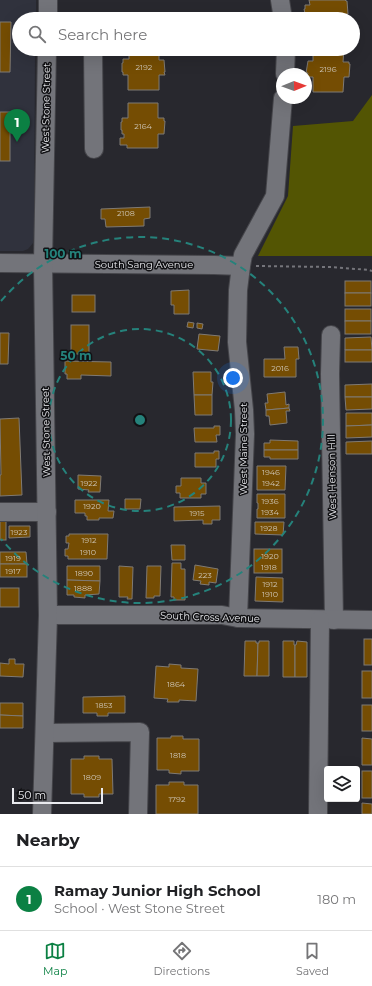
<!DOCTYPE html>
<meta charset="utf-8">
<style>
body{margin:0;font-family:Montserrat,sans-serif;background:#f2f2f2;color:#202124}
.controls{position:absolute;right:12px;bottom:12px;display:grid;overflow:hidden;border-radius:4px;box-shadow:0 4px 16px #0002}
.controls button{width:36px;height:36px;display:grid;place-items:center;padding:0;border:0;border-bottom:1px solid #e0e0e0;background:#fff;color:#202124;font:20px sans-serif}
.compass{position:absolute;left:276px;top:68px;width:36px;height:36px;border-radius:50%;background:#fff;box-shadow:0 4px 16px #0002;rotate:89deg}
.scale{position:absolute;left:12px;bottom:10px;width:91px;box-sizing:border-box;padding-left:4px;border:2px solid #eaebef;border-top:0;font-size:11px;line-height:14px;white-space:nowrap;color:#eaebef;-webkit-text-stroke:3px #111114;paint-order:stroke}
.you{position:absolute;left:233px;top:378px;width:14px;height:14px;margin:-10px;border:3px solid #fff;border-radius:50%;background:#1a73e8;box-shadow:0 0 0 6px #1a73e833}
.badge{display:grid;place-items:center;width:26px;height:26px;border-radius:50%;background:#0b8043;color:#fff;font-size:13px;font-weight:700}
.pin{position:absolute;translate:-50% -33px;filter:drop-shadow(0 1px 2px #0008)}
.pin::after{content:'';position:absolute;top:21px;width:14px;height:12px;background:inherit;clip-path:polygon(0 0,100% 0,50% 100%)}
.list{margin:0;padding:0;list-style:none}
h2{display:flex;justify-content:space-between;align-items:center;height:52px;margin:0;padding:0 16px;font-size:17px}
h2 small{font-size:13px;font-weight:400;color:#757577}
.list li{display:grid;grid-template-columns:26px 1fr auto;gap:12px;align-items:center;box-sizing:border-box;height:64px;padding:0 16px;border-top:1px solid #e0e0e0}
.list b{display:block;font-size:15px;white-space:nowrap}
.list p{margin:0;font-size:13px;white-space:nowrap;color:#757577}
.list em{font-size:13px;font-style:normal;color:#757577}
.icon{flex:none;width:22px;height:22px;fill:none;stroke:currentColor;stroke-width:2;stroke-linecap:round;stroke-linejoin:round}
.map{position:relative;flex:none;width:372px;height:814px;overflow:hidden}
.search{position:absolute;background:#fff;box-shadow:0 4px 16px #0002;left:12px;right:12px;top:12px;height:44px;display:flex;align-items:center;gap:10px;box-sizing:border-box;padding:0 14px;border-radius:22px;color:#757577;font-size:15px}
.sheet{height:116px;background:#fff}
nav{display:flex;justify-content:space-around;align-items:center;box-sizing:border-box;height:56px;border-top:1px solid #e0e0e0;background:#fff;font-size:11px;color:#757577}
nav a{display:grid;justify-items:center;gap:2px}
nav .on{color:#0b8043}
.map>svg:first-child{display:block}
.built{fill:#30323d}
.forest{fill:#535503}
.building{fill:#754d03;stroke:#7f7a74}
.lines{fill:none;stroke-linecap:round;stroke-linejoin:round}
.minor-casing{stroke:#45454a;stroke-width:20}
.path{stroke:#75757b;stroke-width:2;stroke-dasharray:3 3;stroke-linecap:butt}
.minor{stroke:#73747a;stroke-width:18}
.ring{fill:none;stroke:#25827b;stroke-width:2;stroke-dasharray:7 5}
.labels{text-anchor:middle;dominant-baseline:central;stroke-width:3;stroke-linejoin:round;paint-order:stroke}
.number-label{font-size:8px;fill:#cdc4b4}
.street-label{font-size:10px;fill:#eaebef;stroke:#111114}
.centre{fill:#25827b;stroke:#111114;stroke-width:2}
.ring-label{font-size:12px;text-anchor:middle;font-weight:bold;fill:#25827b;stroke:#111114;stroke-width:3;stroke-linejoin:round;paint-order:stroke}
</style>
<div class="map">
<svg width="372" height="814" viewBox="0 0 372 814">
<rect width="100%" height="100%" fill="#28282e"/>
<polygon class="built" points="0,0 36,0 36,19 19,19 19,49 35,49 34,234 33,243 28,249 23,251 0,251"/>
<polygon class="forest" points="372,95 372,256 258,256 288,196 293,126 353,121"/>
<g class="building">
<polygon points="309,0 345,0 346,1 347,1 348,14 342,15 343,19 307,19 306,18 304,9 305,9 305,5 310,5"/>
<polygon points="0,22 11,22 10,72 0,72"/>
<polygon points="129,49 159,49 159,60 164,60 165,72 164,72 165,75 159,75 159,90 128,90 128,75 123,75 123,72 122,72 122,63 123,63 123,59 129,59"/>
<polygon points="313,49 344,49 343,62 349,62 349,64 350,64 349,77 344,77 343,92 313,92 313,77 307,77 308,73 306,73 308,61 313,61"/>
<polygon points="128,103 158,103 158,118 164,118 164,121 165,121 164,134 158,134 158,148 127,148 127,145 120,145 120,138 124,138 124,134 122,134 122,130 121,130 121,122 122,122 122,118 128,118"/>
<rect x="0" y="112" width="10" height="49"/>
<polygon points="150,207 150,218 144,219 144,226 106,227 105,219 101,219 101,209"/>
<rect x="345" y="281" width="26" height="12"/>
<polygon points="189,290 189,314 174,314 174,305 171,305 171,291"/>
<rect x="345" y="293" width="26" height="13"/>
<rect x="72" y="295" width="23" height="17"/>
<rect x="345" y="309" width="26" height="12"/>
<rect x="345" y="321" width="26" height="13"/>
<polygon points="188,322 194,323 193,328 187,327"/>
<polygon points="197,323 203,324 202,329 197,328"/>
<rect x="71" y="325" width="18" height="29"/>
<polygon points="0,333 9,333 8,364 0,364"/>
<polygon points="199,334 220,336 218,351 197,349"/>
<polygon points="371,337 372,350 345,350 345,338"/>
<polygon points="284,347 298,347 299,359 296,359 296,377 264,377 264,359 285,359"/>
<rect x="345" y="350" width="27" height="12"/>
<polygon points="65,361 111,362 111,376 81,375 81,379 67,379 67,374 65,374"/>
<polygon points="193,372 211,372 211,382 213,382 212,395 194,395"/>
<polygon points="372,384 372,397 345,397 345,385"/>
<polygon points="285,392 286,405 289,404 289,408 266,410 265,403 268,403 267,394"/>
<polygon points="194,395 212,395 212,415 195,415"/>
<polygon points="345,397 372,397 372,409 346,410"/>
<polygon points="289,408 290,411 286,411 287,423 270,425 269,416 266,416 266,410"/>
<polygon points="346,413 372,413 372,425 346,426"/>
<polygon points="19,418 22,495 0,496 0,475 1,475 0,419"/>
<polygon points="372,425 372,437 346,438 346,426"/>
<polygon points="214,426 220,426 220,435 216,435 217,442 195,442 194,428 214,428"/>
<polygon points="270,440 298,441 298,450 264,450 264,443 270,443"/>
<polygon points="372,441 372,454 346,454 346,442"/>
<polygon points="264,450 298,450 298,459 270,459 270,457 264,457"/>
<polygon points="214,451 219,451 219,459 216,459 216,467 195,467 195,453 214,453"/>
<polygon points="257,466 286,466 285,490 257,490"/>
<polygon points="78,475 101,476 100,492 88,492 89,490 78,489"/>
<polygon points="181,478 201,478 201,483 206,483 206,494 201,494 201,498 180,498 180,493 176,493 176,486 181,486"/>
<polygon points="257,494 285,494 285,518 257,518 257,509 258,509 258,503 257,503"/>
<polygon points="125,499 141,499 140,509 125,509"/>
<polygon points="75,500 109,500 108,511 114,511 113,518 99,518 99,520 87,520 87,516 85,516 85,513 75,513"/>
<polygon points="220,506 220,520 212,520 212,524 203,524 203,520 174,521 174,507"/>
<rect x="0" y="520" width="6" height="20"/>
<polygon points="255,522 284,522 283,535 255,534"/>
<polygon points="9,526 30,526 30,537 9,538"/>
<polygon points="69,534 108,534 107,559 68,559 68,556 65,556 65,549 68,549 69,543 66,543 66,536 69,536"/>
<polygon points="171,545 185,545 185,560 172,560"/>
<rect x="254" y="549" width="28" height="24"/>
<polygon points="0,552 26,552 27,564 0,564"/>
<polygon points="172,563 181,563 181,569 185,569 185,600 174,600 174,597 171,597"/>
<rect x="0" y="564" width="27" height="13"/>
<polygon points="195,565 218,569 216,583 209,582 209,585 200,584 201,581 193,580"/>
<polygon points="67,566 100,566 100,581 67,580"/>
<polygon points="119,566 133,567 132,599 127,599 128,597 119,597"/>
<polygon points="147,566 161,566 160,596 154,596 154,598 146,598"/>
<polygon points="256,577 283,578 283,602 255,601"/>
<polygon points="67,580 100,581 99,594 85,595 85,598 74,597 74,595 67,595"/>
<rect x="0" y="588" width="19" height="19"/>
<rect x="364" y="639" width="8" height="26"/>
<polygon points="245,641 256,641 256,643 258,643 257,676 244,676"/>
<polygon points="259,641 269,641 269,676 257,676 258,643 259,643"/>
<polygon points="283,641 294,641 294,645 295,645 295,677 283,677"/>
<polygon points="297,641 307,642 307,677 295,677 295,645 296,645"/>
<polygon points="9,659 15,659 15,664 24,664 23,677 0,676 0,663 9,664"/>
<polygon points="169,664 181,665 181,668 198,669 196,701 179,700 179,702 167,702 168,699 154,698 156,666 169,667"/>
<rect x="362" y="671" width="10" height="27"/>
<polygon points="125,696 125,713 108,713 108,716 97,716 97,713 83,713 83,697"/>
<polygon points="0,703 23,703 23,716 0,715"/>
<rect x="362" y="705" width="10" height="26"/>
<polygon points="0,715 23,716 23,728 0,728"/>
<polygon points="171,736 183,736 183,739 199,739 199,771 181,771 181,774 169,773 169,770 157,770 157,738 171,738"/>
<polygon points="362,738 372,739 372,765 362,765"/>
<polygon points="84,756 99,756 99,759 112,759 113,794 99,794 99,797 84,797 84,794 71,794 71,759 84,759"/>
<rect x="362" y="771" width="10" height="27"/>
<polygon points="169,782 184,782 184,785 198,785 198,814 156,814 156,785 169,785"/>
<polygon points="362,803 372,804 372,814 362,814"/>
</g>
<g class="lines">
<g class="minor-casing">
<g id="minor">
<polyline points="280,0 283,19"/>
<polyline points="48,19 48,0"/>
<polyline points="93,49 94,149"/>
<polyline points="285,74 286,49"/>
<polyline points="0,263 214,265 241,266"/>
<polyline points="331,335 330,374 334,620"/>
<polyline points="0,512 47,512"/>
<polyline points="48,615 222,615 238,618 372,620"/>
<polyline points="238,618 245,434 244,410 237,342 238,290 241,266 243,255 275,196 283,98"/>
<polyline points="45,733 140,732 138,814"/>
<polyline points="42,814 48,615 43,263 47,49"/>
<polyline points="318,814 320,620"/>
</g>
</g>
<polyline class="path" points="256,266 331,267 369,270 372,271"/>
<use href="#minor" class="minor"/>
</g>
<g class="ring">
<circle cx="140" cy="420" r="91"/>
<path d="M1 301A183 183 0 1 1 1 539"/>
</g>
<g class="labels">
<g class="number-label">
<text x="144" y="67">2192</text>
<text x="328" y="69">2196</text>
<text x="143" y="126">2164</text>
<text x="126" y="213">2108</text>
<text x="280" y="368">2016</text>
<text x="271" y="472">1946</text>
<text x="89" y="483">1922</text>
<text x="271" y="483">1942</text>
<text x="270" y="501">1936</text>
<text x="92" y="506">1920</text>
<text x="270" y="512">1934</text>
<text x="197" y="513">1915</text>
<text x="269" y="528">1928</text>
<text x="19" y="532">1923</text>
<text x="89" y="540">1912</text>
<text x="88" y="552">1910</text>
<text x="270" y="556">1920</text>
<text x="13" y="558">1919</text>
<text x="269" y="567">1918</text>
<text x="13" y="571">1917</text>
<text x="84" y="573">1890</text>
<text x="205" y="575">223</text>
<text x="270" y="584">1912</text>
<text x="83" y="588">1888</text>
<text x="270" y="594">1910</text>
<text x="176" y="684">1864</text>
<text x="104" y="705">1853</text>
<text x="178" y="755">1818</text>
<text x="92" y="777">1809</text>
<text x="177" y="799">1792</text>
</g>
<g class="street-label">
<text transform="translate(46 108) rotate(-89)">West Stone Street</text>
<text x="144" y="264">South Sang Avenue</text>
<text transform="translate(46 432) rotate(-91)">West Stone Street</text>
<text transform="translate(243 449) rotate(-90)">West Maine Street</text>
<text transform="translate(332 477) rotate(-91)">West Henson Hill</text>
<text transform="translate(210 617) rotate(2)">South Cross Avenue</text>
</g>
</g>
<circle cx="140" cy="420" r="6" class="centre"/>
<g class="ring-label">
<text x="63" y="258">100 m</text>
<text x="76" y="360">50 m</text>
</g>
</svg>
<div class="controls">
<button><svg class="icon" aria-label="layers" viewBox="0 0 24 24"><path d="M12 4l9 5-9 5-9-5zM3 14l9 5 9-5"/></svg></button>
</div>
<svg class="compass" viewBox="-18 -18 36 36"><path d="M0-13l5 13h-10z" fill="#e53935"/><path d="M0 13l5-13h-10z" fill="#757577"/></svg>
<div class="scale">50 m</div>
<div class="you"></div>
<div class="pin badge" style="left:17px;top:142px">1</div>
<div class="search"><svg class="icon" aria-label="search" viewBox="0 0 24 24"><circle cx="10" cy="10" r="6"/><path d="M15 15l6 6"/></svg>Search here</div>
</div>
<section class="sheet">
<h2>Nearby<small></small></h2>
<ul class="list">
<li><span class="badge">1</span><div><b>Ramay Junior High School</b><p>School · West Stone Street</p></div><em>180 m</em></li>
</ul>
</section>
<nav>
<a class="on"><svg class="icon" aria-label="map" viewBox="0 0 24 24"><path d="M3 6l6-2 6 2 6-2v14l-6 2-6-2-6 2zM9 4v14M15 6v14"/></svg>Map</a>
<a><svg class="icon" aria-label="directions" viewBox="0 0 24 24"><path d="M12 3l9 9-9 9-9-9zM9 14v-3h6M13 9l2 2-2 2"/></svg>Directions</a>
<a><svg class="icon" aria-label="saved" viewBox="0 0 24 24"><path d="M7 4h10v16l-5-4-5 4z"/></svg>Saved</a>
</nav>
